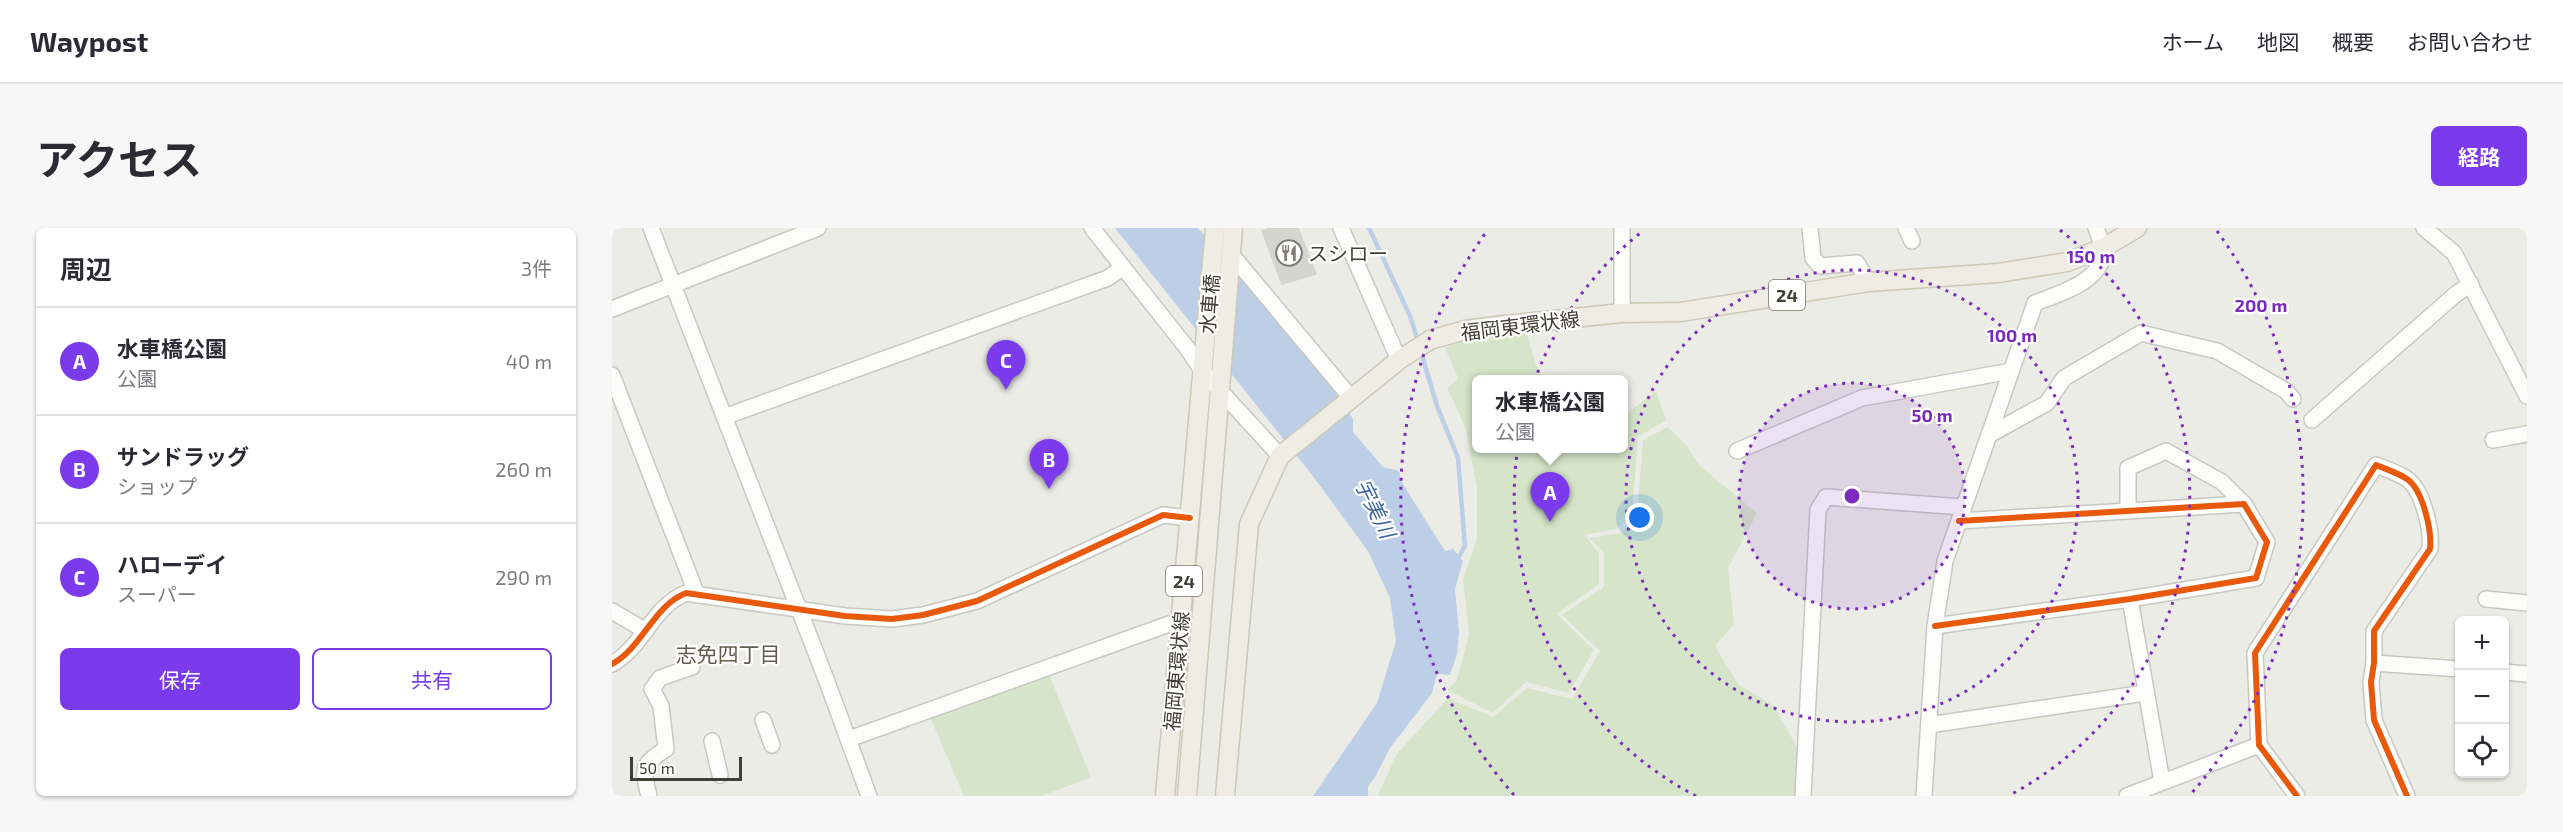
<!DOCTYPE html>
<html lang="ja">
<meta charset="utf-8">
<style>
body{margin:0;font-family:"Exo 2","Noto Sans JP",sans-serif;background:#f7f7f7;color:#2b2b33}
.controls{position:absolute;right:18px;bottom:18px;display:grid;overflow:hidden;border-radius:9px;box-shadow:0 2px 4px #0004}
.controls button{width:54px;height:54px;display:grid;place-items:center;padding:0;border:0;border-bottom:2px solid #e1e1e2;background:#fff;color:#2b2b33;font:30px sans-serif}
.scale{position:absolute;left:18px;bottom:15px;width:112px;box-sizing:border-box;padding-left:6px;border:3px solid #413e35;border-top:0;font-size:16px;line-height:21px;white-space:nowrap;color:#413e35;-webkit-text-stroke:4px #fff;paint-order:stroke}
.you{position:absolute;left:1028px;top:290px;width:21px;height:21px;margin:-15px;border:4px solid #fff;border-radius:50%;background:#1a73e8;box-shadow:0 0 0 9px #1a73e833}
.badge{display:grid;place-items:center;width:39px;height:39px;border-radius:50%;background:#7c3aed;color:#fff;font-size:20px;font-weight:700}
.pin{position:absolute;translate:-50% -50px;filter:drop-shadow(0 2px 3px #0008)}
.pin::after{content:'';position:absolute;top:32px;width:21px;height:18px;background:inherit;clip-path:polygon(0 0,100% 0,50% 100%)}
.popup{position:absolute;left:860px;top:147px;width:156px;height:78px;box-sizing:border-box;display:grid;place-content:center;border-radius:9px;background:#fff;filter:drop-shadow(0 2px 4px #0005);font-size:20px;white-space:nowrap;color:#7c7c81}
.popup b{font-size:22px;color:#2b2b33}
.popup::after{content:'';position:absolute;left:50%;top:100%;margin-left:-12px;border:12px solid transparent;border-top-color:#fff}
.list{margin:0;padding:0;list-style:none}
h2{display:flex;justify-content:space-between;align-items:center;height:78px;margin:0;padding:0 24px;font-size:26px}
h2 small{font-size:20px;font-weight:400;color:#7c7c81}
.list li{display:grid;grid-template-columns:39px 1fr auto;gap:18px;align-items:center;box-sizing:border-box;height:108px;padding:0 24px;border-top:2px solid #e1e1e2}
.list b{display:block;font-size:22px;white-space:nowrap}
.list p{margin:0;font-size:20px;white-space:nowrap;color:#7c7c81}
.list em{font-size:20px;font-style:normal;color:#7c7c81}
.actions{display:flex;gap:12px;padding:18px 24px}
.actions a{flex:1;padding:14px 0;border:2px solid #7c3aed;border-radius:9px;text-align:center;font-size:21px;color:#7c3aed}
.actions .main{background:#7c3aed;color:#fff}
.icon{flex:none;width:33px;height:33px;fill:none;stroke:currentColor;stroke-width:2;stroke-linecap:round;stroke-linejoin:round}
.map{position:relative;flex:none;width:1915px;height:568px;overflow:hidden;border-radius:9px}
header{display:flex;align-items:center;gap:36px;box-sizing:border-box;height:84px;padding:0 30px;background:#fff;border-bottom:2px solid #e1e1e2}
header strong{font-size:28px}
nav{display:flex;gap:33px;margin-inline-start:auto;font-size:21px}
.intro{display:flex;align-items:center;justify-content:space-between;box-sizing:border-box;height:144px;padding:0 36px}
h1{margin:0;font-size:42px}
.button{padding:15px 27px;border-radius:9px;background:#7c3aed;color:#fff;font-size:21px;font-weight:700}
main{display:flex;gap:36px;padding:0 36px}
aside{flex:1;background:#fff;border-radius:9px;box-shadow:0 2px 4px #0004}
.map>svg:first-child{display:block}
.green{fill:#d6e5c9}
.water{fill:#bccfe6}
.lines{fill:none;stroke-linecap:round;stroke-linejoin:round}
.stream{stroke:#bccfe6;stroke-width:4.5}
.building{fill:#d5d5cf;stroke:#d4d3cd;stroke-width:1.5}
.minor-casing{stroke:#c8c8c3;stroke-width:18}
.major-casing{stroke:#ccc9b7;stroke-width:21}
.minor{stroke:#fcfcfb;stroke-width:15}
.major{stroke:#eeece3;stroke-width:18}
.cycleway-casing{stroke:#fff;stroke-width:10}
.cycleway{stroke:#e8590c;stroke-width:6}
.ring{fill:none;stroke:#7b2cbf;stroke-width:3;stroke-dasharray:3 6}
.labels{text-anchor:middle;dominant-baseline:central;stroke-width:4.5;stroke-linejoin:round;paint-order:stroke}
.shield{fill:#fff;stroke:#7a7872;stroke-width:1.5}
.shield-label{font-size:18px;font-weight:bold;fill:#413e35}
.poi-label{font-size:20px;fill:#413e35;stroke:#fff;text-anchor:start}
.street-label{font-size:20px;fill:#413e35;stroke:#fff}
.water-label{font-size:21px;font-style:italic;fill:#3c679e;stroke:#fff}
.neighbourhood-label{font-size:21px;fill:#625c4d;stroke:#fff}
.centre{fill:#7b2cbf;stroke:#fff;stroke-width:3}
.ring-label{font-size:18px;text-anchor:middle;font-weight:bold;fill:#7b2cbf;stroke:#fff;stroke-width:4.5;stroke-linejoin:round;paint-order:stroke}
</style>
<header>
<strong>Waypost</strong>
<nav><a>ホーム</a><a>地図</a><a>概要</a><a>お問い合わせ</a></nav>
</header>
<div class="intro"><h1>アクセス</h1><a class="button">経路</a></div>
<main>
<aside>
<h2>周辺<small>3件</small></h2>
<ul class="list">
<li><span class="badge">A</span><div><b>水車橋公園</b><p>公園</p></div><em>40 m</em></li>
<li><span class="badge">B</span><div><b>サンドラッグ</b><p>ショップ</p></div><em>260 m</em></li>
<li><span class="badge">C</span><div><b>ハローデイ</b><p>スーパー</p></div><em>290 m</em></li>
</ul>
<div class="actions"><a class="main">保存</a><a>共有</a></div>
</aside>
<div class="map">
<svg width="1915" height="568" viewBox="0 0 1915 568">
<rect width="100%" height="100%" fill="#ecece7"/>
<g class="green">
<polygon points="913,100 928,150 949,146 953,151 864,152 864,220 1012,220 1012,188 1044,163 1054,192 1026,209 1020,287 1004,301 973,307 987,326 987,356 945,386 982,422 957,465 914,454 881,485 835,462 845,452 857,406 851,351 865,311 865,260 854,201 835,160 846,150 833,120 860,109"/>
<polygon points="1056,199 1074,217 1088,238 1145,285 1116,340 1122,396 1103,418 1126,456 1162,478 1186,521 1182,568 766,568 784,527 836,470 881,489 915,460 960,471 988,423 950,387 992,359 992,324 977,310 1008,305 1025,288 1031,212"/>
<polygon points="436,444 479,549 430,568 352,568 318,489"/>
</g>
<polygon class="water" points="503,0 586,0 637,54 724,166 741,191 741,204 771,239 787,243 789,253 833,323 841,321 851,333 843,361 847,405 845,426 838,447 825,446 820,465 778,520 763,549 756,558 756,568 701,568 765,475 784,413 778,370 756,323 700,247"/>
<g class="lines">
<g class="stream">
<polyline points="757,0 798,88 806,113"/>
<polyline points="809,124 825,178 846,230 853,318 845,332"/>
</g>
</g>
<polygon class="building" points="658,0 686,0 704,46 670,56 650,3"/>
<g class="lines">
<g class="minor-casing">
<g id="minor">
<polyline points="39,0 214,451 257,568"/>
<polyline points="480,0 575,120 591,144 668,228"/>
<polyline points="729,0 787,132"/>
<polyline points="1010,0 1010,85"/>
<polyline points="1198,0 1201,30 1208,38 1245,35 1256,54"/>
<polyline points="1294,0 1300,13"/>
<polyline points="1812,0 1842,25 1915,168"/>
<polyline points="619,26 740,171"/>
<polyline points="0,81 206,0"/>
<polyline points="0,147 85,367"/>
<polyline points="112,189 496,50 511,39"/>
<polyline points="1700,192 1844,66 1859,56"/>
<polyline points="1377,207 1435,175 1452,150 1529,105 1605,123 1674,163 1681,171"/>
<polyline points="1881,212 1915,206"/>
<polyline points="1125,223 1250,170 1399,143"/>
<polyline points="1516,283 1516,240 1554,223 1610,254 1632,276"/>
<polyline points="1518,371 1550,554"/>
<polyline points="1874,371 1915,375"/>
<polyline points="0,383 34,403"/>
<polyline points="1323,398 1518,371 1644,350 1655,314 1632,276 1347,293"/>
<polyline points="1762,435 1848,441"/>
<path d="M0,436C31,419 41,378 74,365L233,388L280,391L311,387L365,373L551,287L578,290"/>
<polyline points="1892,444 1915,446"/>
<polyline points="151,492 160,517"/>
<polyline points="1317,497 1533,465"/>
<polyline points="237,511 557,396 569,396"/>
<polyline points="100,513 108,547"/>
<path d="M37,568C30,540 29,537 54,521L49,478L40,461L48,450L80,439"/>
<polyline points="1191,568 1206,282 1214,269 1351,279"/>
<path d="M1312,568L1323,398L1333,333L1423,75C1446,66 1497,52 1490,18C1489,12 1486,6 1484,0"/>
<polyline points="1515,568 1647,517"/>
<path d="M1685,568L1647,517L1643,425L1764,237C1774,241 1786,245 1795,251C1811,262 1820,303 1818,321L1762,403V435L1759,454L1762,492L1795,568"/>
</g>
</g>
<g class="major-casing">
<g id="major">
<polyline points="553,568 603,0"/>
<polyline points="575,568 621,0"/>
<polyline points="613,568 637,296 668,228 787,132 818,112 853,102 892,97 1010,85 1069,84 1256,54 1386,45 1455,34 1491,20 1525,0"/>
</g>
</g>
<use href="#minor" class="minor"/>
<use href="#major" class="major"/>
<g class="cycleway-casing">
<g id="cycleway">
<polyline points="1323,398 1518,371 1644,350 1655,314 1632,276 1347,293"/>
<path d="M0,436C31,419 41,378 74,365L233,388L280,391L311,387L365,373L551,287L578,290"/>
<path d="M1685,568L1647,517L1643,425L1764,237C1774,241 1786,245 1795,251C1811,262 1820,303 1818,321L1762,403V435L1759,454L1762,492L1795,568"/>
</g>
</g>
<use href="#cycleway" class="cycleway"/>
</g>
<circle cx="1240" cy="268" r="113" fill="#7b2cbf" fill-opacity=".12"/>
<g class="ring">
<circle cx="1240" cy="268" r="113"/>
<circle cx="1240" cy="268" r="226"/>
<path d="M1084 568A338 338 0 0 1 1032 2M1448 2A338 338 0 0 1 1396 568"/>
<path d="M902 567A451 451 0 0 1 875 3M1605 3A451 451 0 0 1 1578 567"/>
</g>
<defs>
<g id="restaurant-ring" transform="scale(1.35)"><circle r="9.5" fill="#fff" stroke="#7d7b73" stroke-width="1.5"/><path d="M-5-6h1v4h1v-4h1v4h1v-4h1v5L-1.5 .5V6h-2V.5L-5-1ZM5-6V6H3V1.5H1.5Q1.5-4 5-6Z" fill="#7d7b73"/></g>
</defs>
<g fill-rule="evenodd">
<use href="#restaurant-ring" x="677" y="25"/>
</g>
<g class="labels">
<g class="shield">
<rect x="1157" y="52" width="36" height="30" rx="4.5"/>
<rect x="554" y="338" width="36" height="30" rx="4.5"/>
</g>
<g class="shield-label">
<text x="1175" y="67">24</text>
<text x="572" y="353">24</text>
</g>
<g class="poi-label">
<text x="696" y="25">スシロー</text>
</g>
<g class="street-label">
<text transform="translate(597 76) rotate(-85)">水車橋</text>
<text transform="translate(908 97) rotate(-7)">福岡東環状線</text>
<text transform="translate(564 443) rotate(-85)">福岡東環状線</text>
</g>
<g class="water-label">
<text transform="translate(764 280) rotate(64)">宇美川</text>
</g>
<g class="neighbourhood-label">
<text x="116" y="425">志免四丁目</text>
</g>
</g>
<circle cx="1240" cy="268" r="9" class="centre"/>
<g class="ring-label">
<text x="1479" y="35">150 m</text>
<text x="1649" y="84">200 m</text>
<text x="1400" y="114">100 m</text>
<text x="1320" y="194">50 m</text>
</g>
</svg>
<div class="controls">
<button>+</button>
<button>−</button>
<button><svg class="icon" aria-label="locate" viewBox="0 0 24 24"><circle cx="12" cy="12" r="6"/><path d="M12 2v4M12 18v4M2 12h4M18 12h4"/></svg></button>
</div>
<div class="scale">50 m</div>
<div class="you"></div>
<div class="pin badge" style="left:938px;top:294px">A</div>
<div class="popup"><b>水車橋公園</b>公園</div>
<div class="pin badge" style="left:437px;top:261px">B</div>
<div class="pin badge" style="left:394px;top:162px">C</div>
</div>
</main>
